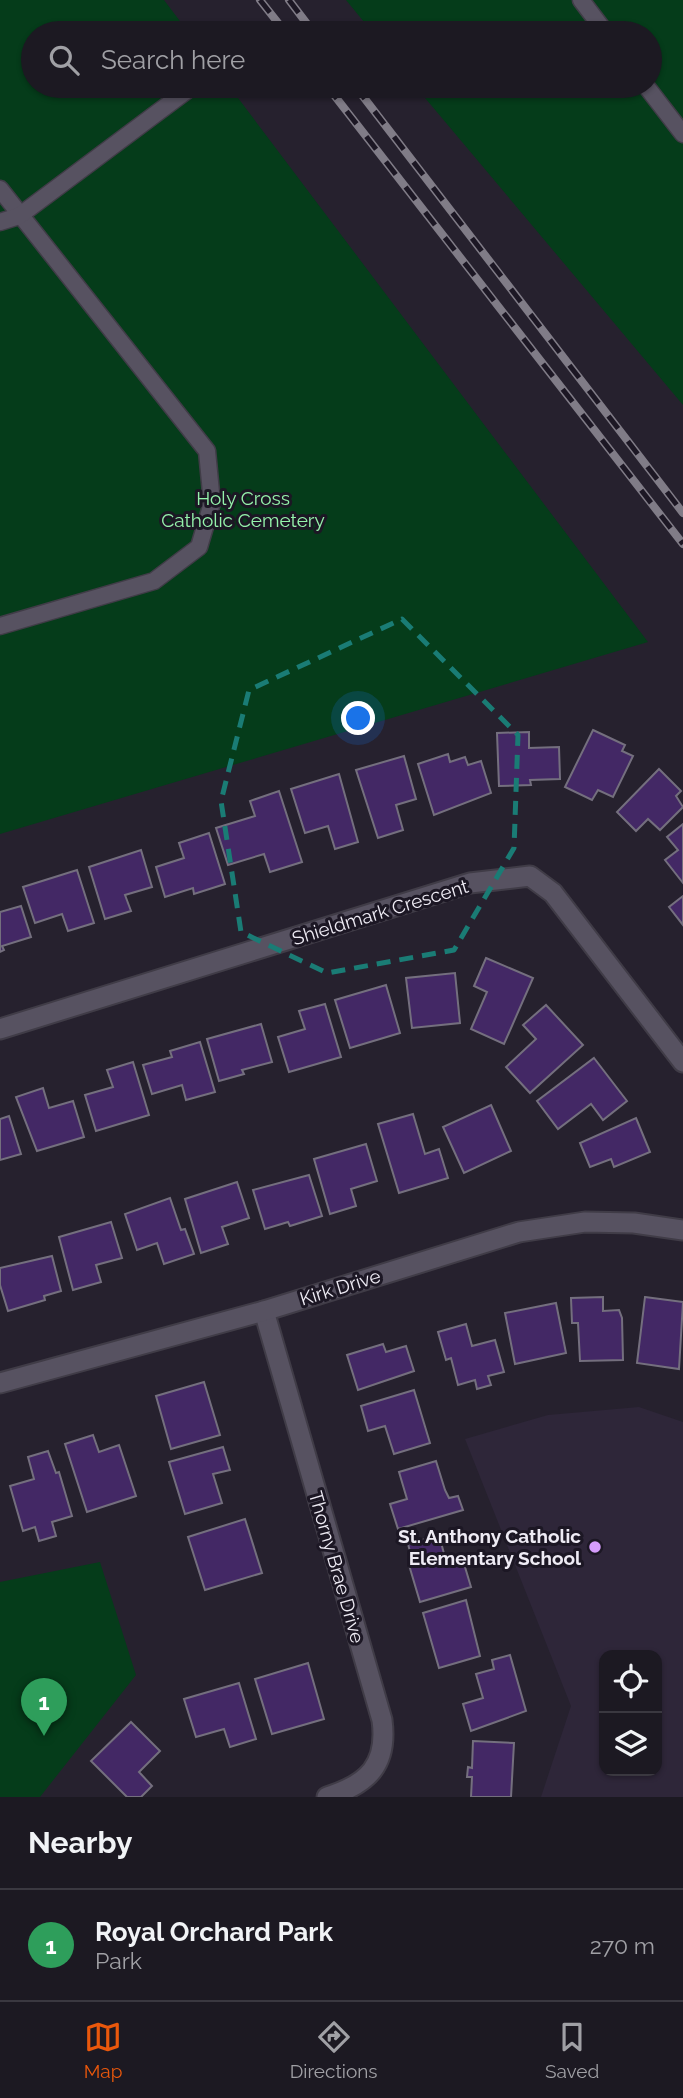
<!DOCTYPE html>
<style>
body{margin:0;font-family:Raleway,sans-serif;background:#25222a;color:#f1f3f6}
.controls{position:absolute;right:21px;bottom:21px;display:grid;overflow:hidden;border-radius:14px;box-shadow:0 2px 5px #0004}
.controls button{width:63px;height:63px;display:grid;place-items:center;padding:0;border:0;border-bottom:2px solid #3a3840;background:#1c1922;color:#f1f3f6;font:35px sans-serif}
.you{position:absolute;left:359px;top:719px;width:24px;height:24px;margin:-18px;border:5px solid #fff;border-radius:50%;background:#1a73e8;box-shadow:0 0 0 10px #1a73e833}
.badge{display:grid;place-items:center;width:46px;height:46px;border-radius:50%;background:#ea580c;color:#fff;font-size:23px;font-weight:700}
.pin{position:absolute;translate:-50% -58px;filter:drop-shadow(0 2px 4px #0008)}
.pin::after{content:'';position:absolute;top:37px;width:24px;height:21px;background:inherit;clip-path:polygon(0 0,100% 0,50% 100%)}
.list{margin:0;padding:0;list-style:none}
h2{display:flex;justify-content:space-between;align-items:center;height:91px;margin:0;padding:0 28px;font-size:30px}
h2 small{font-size:23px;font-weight:400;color:#a0a0a5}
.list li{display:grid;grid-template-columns:46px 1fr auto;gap:21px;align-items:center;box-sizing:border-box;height:112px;padding:0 28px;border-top:2px solid #3a3840}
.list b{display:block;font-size:26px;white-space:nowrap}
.list p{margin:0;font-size:23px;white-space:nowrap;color:#a0a0a5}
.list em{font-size:23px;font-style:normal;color:#a0a0a5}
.icon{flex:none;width:38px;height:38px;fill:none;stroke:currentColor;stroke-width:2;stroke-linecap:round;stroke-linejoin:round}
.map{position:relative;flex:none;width:683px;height:1797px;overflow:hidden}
.search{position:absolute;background:#1c1922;box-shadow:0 2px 5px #0004;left:21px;right:21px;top:21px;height:77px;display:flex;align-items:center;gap:18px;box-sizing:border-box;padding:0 24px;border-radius:38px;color:#a0a0a5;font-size:26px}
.sheet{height:203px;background:#1c1922}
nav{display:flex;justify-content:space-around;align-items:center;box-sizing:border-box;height:98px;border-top:2px solid #3a3840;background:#1c1922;font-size:19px;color:#a0a0a5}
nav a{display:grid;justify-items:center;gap:4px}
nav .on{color:#ea580c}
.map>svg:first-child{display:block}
.built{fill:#2e2639;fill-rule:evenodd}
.green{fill:#053c1a}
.building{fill:#432865;stroke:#746f7e;stroke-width:2}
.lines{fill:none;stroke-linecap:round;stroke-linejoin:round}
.service-casing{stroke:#403c47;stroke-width:19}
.minor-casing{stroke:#403c47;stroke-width:23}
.service{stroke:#575261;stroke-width:16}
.minor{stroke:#575261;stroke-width:19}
.rail-casing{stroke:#807c87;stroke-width:8}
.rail{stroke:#1c1724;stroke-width:5;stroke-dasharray:16;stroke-linecap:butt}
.marked{fill:none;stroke:#1a7c75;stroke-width:5;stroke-dasharray:14 9;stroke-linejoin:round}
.poi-dot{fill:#d59cfb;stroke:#1c1724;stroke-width:2.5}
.labels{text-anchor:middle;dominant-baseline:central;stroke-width:6;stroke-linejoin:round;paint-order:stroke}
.park-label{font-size:19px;fill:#95f3ab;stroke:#1c1724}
.street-label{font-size:19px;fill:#eeebf4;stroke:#1c1724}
.poi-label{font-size:19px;font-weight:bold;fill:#eeebf4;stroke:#1c1724;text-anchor:end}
</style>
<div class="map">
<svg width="683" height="1797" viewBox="0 0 683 1797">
<rect width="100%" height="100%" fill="#26212e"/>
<path class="built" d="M639,1407L683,1422V1797H541L571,1706L465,1439L548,1415ZM604,1655H657V1771H604Z"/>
<g class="green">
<polygon points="0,0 164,0 189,33 33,33 33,86 229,86 648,642 0,834"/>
<polygon points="346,0 683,0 683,405 415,86 650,86 650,33 373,33"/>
<polygon points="100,1562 136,1675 40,1797 0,1797 0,1582"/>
</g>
<g class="building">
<polygon points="593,730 625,745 622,751 633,756 613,797 598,790 592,800 565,787"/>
<polygon points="529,732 529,748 559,747 560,779 530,780 531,785 499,786 497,733"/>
<polygon points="448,754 450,762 465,757 468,765 481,761 491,793 434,815 418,764"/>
<polygon points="404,756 416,799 396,805 403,830 378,838 356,770"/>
<polygon points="659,769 681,791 676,796 683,807 660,830 648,819 636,831 617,812"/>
<polygon points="339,774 358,842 335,849 328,826 305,833 291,789"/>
<polygon points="279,791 302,862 270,872 264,854 228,865 216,828 255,816 250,801"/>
<polygon points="683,824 683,883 665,860 678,850 667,837"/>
<polygon points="209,833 225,884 194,894 193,888 165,897 156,867 184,858 179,843"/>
<polygon points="141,850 152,887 125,895 131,911 105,919 89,867"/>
<polygon points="77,870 94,923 68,931 62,914 35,923 23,887"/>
<polygon points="683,896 683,925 669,907"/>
<polygon points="21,906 31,937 2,946 4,950 0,952 0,912"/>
<polygon points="486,958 533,978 504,1044 471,1029 487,992 474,986"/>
<polygon points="455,973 460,1023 412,1028 406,978"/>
<polygon points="386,985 400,1033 350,1048 335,1000"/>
<polygon points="325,1004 341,1057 289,1072 278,1037 305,1029 299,1011"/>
<polygon points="546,1005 583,1045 530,1093 506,1067 536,1039 523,1025"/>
<polygon points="261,1024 272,1062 242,1070 244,1074 219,1081 207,1039"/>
<polygon points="200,1042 215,1092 186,1100 182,1085 152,1094 143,1065 172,1057 170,1051"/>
<polygon points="594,1058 627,1101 603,1120 591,1104 558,1129 537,1101"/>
<polygon points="133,1062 149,1115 96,1131 85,1095 113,1087 107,1070"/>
<polygon points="43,1088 49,1108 73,1101 84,1137 37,1151 16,1097"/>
<polygon points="491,1105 511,1151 464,1173 443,1127"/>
<polygon points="413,1114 425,1154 439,1149 448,1178 399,1193 378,1124"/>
<polygon points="9,1116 21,1154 0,1160 0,1119"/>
<polygon points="636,1118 650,1152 614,1167 611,1159 590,1167 580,1143"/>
<polygon points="366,1144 377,1181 351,1189 356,1206 330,1214 314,1159"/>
<polygon points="309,1175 322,1216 290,1226 288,1222 265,1229 253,1190"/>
<polygon points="237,1182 249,1218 222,1227 228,1244 201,1253 185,1199"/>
<polygon points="170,1198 181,1230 185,1229 194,1254 164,1264 157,1243 137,1250 125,1214"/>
<polygon points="111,1222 122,1258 96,1265 101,1282 73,1290 59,1237"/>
<polygon points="52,1256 61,1291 44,1296 45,1300 8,1311 0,1285 0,1268"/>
<polygon points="603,1297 603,1311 619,1310 622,1318 623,1360 580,1361 578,1323 572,1323 571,1298"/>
<polygon points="645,1297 683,1302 679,1369 637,1363"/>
<polygon points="556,1303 566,1353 515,1364 505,1313"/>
<polygon points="466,1324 472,1346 495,1340 504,1372 488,1376 491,1385 477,1389 475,1380 458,1385 451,1358 446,1360 438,1332"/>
<polygon points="383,1344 386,1352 406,1346 414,1371 358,1390 347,1355"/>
<polygon points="204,1382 220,1435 171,1449 156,1396"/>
<polygon points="414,1390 430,1443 394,1454 385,1426 368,1431 361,1406"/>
<polygon points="93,1435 99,1452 119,1445 136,1496 87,1512 65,1444"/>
<polygon points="223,1447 230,1470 213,1474 222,1503 185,1514 169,1462"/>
<polygon points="48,1451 56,1473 59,1472 72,1516 52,1522 56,1536 39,1541 35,1527 23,1531 10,1486 34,1479 28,1457"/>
<polygon points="436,1461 445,1490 449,1498 458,1496 463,1510 398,1529 390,1504 407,1499 399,1472"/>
<polygon points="245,1519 262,1573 205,1590 188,1537"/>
<polygon points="439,1535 446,1561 462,1557 471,1587 420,1602 409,1565 413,1563 408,1544"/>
<polygon points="466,1600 480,1656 439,1668 423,1613"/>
<polygon points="510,1655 526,1711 471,1731 463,1704 483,1698 476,1674 494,1669 492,1660"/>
<polygon points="308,1663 324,1719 272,1734 255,1679"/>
<polygon points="239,1683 256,1739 230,1747 224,1729 196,1737 184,1699"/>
<polygon points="131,1722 160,1751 139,1772 152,1786 141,1797 127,1797 91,1761"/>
<polygon points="473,1741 514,1743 511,1797 471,1797 472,1777 467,1777 468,1767 472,1768"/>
</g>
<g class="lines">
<g class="service-casing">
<g id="service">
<polyline points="581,0 606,33"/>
<polyline points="646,86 683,134"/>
<polyline points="0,189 207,451 212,503 199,547 154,581 0,626"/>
<polyline points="0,222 19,216 193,86"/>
</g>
</g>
<g class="minor-casing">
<g id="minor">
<polyline points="0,1029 470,883 530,876 553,893 683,1062"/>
<path d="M264,1311L382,1720C388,1765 368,1784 327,1797"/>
<polyline points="0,1383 264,1311 519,1232 585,1222 634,1223 683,1230"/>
</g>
</g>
<use href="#service" class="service"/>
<use href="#minor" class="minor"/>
<g class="rail-casing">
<g id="rail">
<polyline points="260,0 286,33"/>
<polyline points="289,0 314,33"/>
<polyline points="327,86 683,544"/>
<polyline points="355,86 683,513"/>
</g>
</g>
<use href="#rail" class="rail"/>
</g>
<path class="marked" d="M402,619L518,735L514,848L454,950L327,973L241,932L221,801L249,690Z"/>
<circle class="poi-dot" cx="595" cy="1547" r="7"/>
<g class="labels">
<g class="park-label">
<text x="243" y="498">Holy Cross<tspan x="243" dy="22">Catholic Cemetery</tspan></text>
</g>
<g class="street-label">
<text transform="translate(380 912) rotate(-17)">Shieldmark Crescent</text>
<text transform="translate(340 1287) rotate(-17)">Kirk Drive</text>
<text transform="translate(337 1567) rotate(74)">Thorny Brae Drive</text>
</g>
<g class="poi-label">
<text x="581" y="1536">St. Anthony Catholic<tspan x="581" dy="22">Elementary School</tspan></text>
</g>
</g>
</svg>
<div class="controls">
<button><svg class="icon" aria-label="locate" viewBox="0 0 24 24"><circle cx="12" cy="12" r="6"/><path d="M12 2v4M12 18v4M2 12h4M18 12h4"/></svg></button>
<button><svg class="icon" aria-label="layers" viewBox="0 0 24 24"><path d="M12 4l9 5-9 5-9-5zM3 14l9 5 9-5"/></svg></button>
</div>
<div class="you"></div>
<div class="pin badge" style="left:44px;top:1736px;background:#2e9e5b">1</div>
<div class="search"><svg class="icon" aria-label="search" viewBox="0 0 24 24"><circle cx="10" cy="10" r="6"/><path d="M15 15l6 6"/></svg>Search here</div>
</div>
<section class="sheet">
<h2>Nearby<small></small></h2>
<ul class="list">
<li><span class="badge" style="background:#2e9e5b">1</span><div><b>Royal Orchard Park</b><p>Park</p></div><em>270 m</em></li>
</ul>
</section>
<nav>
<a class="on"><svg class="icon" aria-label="map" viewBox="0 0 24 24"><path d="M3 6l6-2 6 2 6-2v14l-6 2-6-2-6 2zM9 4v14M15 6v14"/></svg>Map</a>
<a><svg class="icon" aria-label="directions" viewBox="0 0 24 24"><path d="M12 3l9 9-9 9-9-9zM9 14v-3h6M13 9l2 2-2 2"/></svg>Directions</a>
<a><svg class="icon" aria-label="saved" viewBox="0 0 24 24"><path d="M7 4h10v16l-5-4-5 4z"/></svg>Saved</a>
</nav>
